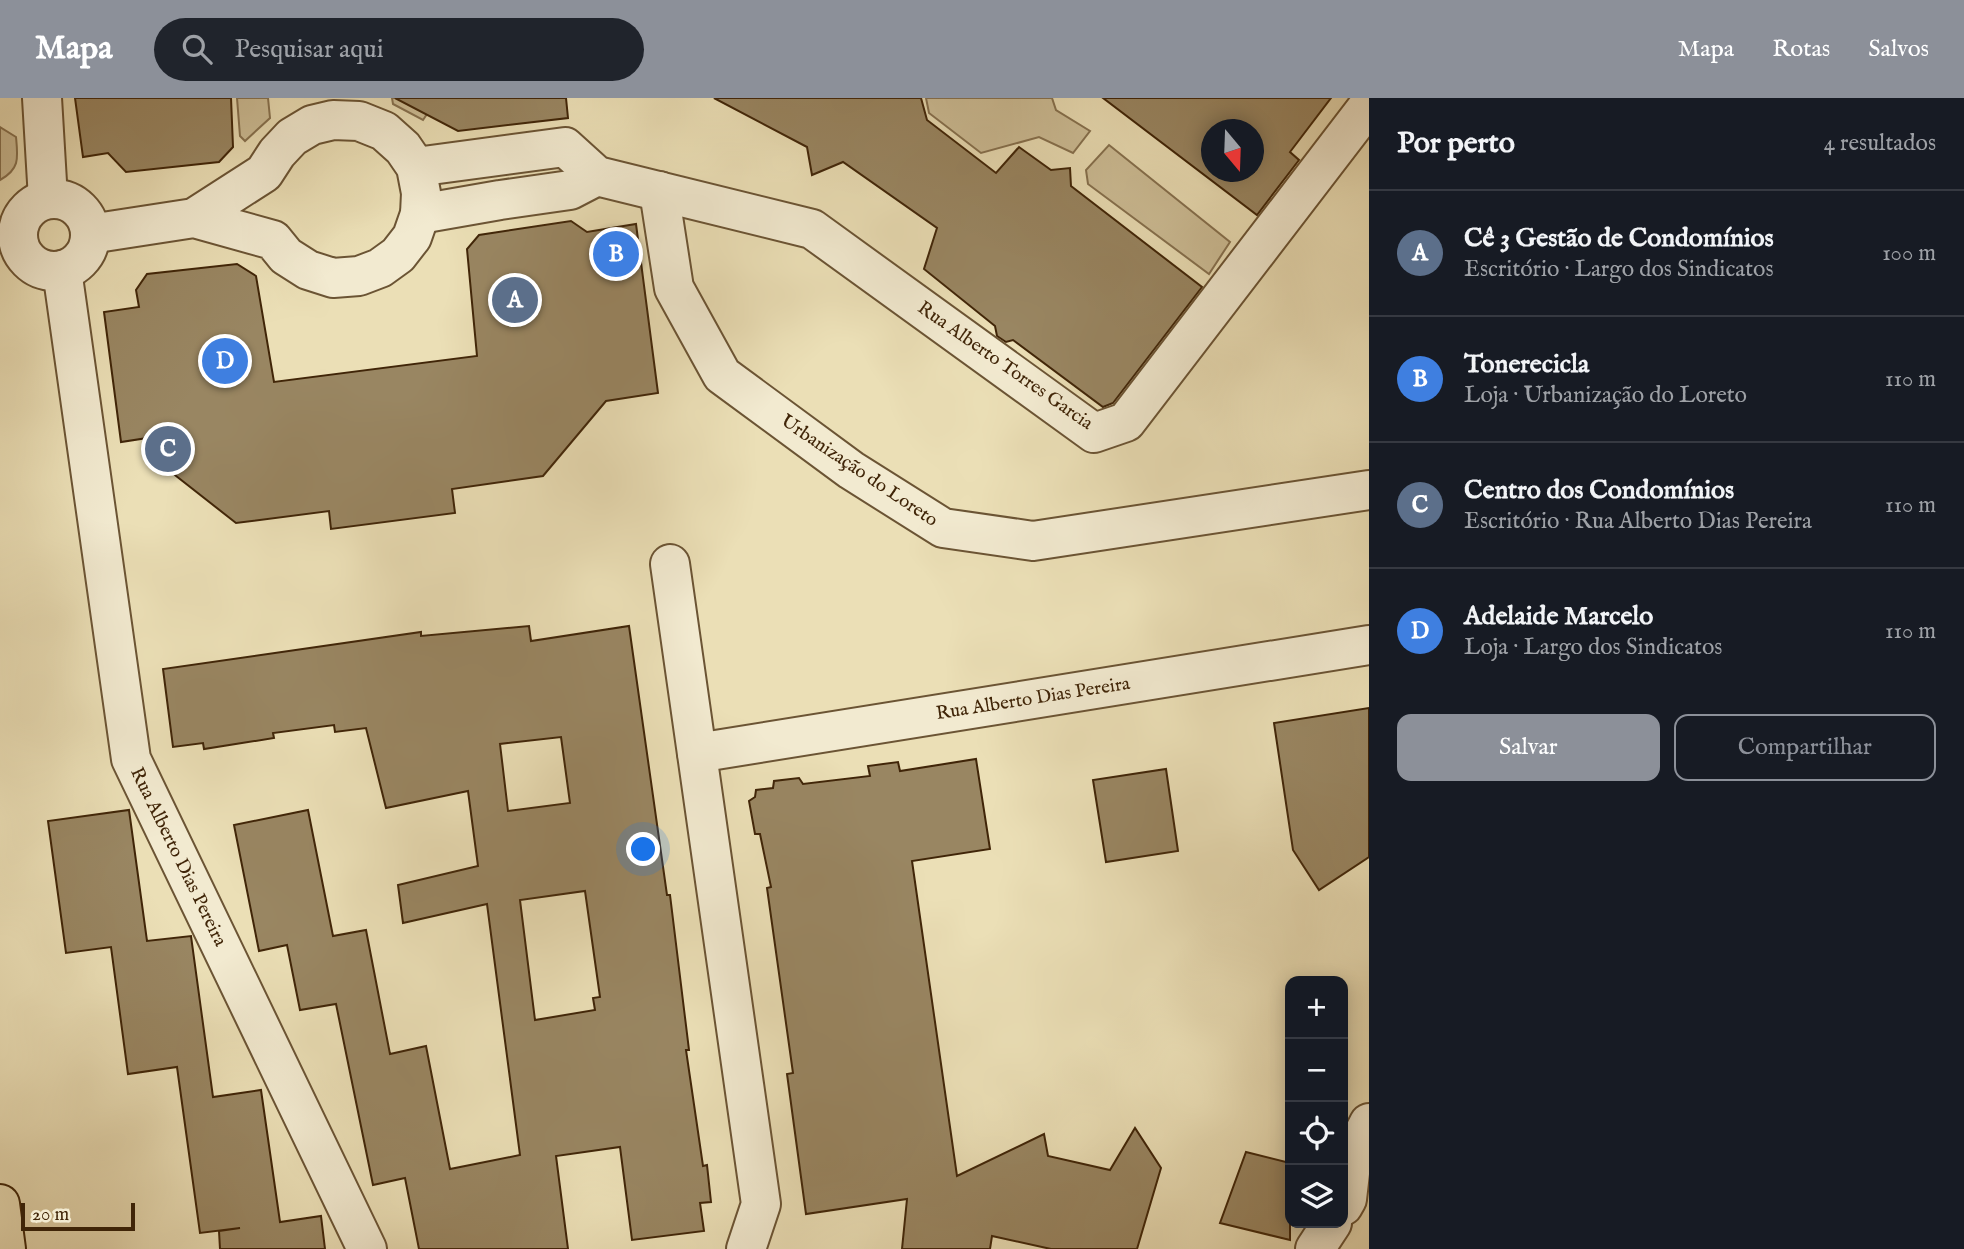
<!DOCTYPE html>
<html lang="pt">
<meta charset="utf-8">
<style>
body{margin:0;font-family:"IM FELL English",serif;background:#20242c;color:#f1f3f6}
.controls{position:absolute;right:21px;bottom:21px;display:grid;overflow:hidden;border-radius:14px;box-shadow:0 4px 18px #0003}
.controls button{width:63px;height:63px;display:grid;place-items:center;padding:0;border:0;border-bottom:2px solid #363941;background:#171b24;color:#f1f3f6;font:35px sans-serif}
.compass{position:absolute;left:1201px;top:21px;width:63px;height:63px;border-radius:50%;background:#171b24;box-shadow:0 4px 18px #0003;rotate:161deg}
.scale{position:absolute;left:21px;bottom:18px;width:114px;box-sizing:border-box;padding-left:7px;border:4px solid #402508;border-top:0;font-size:19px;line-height:24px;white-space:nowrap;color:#402508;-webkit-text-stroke:5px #f2ead0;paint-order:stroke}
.you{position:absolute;left:644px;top:752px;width:24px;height:24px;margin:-18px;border:5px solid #fff;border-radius:50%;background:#1a73e8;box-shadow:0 0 0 10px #1a73e833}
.badge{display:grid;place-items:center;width:46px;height:46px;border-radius:50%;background:#8c9099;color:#fff;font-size:23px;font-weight:700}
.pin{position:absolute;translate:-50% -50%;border:4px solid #fff;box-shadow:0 2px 7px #0006}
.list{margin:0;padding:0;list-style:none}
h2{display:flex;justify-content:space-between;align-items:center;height:91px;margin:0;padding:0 28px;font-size:30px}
h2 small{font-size:23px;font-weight:400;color:#9ea1a6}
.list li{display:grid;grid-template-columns:46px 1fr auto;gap:21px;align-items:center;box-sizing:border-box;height:126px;padding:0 28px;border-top:2px solid #363941}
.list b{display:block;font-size:26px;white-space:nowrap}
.list p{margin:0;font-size:23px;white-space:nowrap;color:#9ea1a6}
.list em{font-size:23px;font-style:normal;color:#9ea1a6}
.actions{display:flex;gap:14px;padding:21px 28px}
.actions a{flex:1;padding:16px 0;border:2px solid #8c9099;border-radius:14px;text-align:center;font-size:24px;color:#8c9099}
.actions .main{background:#8c9099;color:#fff}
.icon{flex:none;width:38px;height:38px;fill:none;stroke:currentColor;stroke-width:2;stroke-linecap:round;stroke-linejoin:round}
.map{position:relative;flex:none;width:1369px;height:1151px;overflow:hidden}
header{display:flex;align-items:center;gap:42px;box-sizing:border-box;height:98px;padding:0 35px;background:#8c9099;color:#fff}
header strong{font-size:33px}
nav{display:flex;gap:38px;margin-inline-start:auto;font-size:24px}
.search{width:490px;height:63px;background:#20242c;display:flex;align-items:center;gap:18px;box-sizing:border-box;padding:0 24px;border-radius:38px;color:#9ea1a6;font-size:26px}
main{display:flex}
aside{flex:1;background:#171b24}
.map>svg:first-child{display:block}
.green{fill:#cebf98;stroke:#877250;stroke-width:2}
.building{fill:#998662;stroke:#402508;stroke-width:2;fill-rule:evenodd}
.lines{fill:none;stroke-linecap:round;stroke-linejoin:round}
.minor-casing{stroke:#6b5434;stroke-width:42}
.major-casing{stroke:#402508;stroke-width:42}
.minor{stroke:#f2ead0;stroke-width:38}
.major{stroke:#ebdfb6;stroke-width:38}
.labels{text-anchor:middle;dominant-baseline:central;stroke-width:6;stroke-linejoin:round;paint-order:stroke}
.street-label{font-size:19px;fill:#402508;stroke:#f2ead0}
</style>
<header>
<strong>Mapa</strong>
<div class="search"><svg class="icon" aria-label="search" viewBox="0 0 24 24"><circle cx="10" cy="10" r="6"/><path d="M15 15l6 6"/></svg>Pesquisar aqui</div>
<nav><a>Mapa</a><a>Rotas</a><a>Salvos</a></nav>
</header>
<main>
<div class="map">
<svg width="1369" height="1151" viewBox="0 0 1369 1151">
<rect width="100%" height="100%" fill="#ebdfb6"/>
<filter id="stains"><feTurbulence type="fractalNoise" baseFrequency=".00286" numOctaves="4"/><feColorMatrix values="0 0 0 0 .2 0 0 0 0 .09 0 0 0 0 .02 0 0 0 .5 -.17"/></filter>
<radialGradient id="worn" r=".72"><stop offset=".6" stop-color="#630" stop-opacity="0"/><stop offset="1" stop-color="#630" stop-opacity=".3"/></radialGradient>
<g class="green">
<polygon points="237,0 268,0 270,20 245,43 240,38"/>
<polygon points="392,0 424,0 427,16 423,22 393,6"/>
<polygon points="926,0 1052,0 1056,12 1090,33 1073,55 1039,39 981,55 929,15"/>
<path d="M0,29L16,39C18,60 20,71 0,82Z"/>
<polygon points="1109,47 1230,144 1209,176 1088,86 1086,72"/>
</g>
<g class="building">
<polygon points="75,0 231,0 233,49 219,64 126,74 108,55 83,59"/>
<polygon points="395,0 566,0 568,20 458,33"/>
<polygon points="714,0 921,0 927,22 996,75 1019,49 1051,72 1070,70 1071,88 1202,189 1113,305 1103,309 1013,242 1006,244 997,238 995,228 924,171 937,130 843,64 812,77 807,49"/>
<path d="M1103,0H1331L1290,54L1299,62L1257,117ZM1212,32H1254V74H1212Z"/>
<polygon points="571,123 587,134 636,126 658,295 606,303 543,378 452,391 455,415 331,431 329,413 236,425 157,363 154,339 121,344 104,214 139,209 136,192 147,176 237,166 256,178 274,284 477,258 467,151 479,137"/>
<path d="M529,528L531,543L629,528L667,797H670L689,952H686L703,1068L707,1067L711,1104L700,1105L704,1133L632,1142L620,1049L556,1058L568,1151H419L405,1080L373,1087L336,906L300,912L287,847L259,853L234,727L308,712L333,838L366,832L390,956L426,948L450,1071L520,1057L487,806L403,825L398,787L478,768L468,693L386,710L366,630L335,634L334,627L273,635L274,640L204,651L203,645L173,649L163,571L421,534V538ZM561,639L570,705L508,713L500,646ZM585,793L600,899L593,900L595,912L535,922L520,802Z"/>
<polygon points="1369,610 1369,759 1319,792 1293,752 1274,625"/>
<polygon points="976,661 990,751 912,763 957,1078 1044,1036 1048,1058 1110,1072 1135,1030 1161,1070 1137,1151 1051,1151 992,1138 990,1151 902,1151 907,1101 806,1116 787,976 793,975 767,790 771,789 760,736 755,736 749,703 755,699 756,692 773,690 774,683 799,680 803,686 870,678 868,668 898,664 900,673"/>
<polygon points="1166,671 1178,753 1106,764 1093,682"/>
<polygon points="129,712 147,843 191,838 213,999 261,992 280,1124 321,1118 325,1151 220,1151 219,1133 240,1130 200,1135 177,969 128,976 111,849 66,855 48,723"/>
<polygon points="1246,1054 1290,1065 1290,1142 1220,1125"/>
</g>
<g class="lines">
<g class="minor-casing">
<g id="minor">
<polyline points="42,0 48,101"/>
<polyline points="416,69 565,49 597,78 812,131 1094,335 1126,324 1369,7"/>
<polyline points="659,93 674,190 722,277 851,372 943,430 1033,443 1369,392"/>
<circle cx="54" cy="137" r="36"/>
<polyline points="420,116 500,102 570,92 597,78"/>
<polyline points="90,136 194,120 273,142 286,158 308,172 333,180 359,178 380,170 398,157 412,139 420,116 421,95 416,69 403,50 384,33 359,23 333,22 312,27 292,39 277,55 264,75 194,120"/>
<polyline points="62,172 131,661 367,1151"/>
<polyline points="670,466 761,1106 746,1151"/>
<polyline points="697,655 1369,547"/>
<polyline points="1343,1108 1347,1101 1352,1058 1369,1025"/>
<polyline points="1315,1151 1332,1125"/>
</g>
</g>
<g class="major-casing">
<polyline id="major" points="0,1106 6,1151"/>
</g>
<use href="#minor" class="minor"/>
<use href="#major" class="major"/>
</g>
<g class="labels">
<g class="street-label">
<text transform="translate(1005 268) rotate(35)">Rua Alberto Torres Garcia</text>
<text transform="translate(859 373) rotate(34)">Urbanização do Loreto</text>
<text transform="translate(1033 601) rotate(-9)">Rua Alberto Dias Pereira</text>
<text transform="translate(178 759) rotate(64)">Rua Alberto Dias Pereira</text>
</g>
</g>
<rect width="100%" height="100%" filter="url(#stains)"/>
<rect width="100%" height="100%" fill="url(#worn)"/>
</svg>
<div class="controls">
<button>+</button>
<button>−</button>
<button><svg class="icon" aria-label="locate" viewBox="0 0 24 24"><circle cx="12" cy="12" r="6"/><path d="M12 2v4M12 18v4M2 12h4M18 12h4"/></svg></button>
<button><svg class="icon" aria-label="layers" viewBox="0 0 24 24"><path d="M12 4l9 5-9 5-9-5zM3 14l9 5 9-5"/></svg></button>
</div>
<svg class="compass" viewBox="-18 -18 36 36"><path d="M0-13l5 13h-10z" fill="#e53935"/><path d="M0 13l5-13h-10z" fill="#9ea1a6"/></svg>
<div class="scale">20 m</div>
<div class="you"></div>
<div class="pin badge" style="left:515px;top:202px;background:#5c6f8a">A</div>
<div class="pin badge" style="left:616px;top:156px;background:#3f7fe0">B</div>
<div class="pin badge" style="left:168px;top:351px;background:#5c6f8a">C</div>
<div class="pin badge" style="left:225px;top:263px;background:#3f7fe0">D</div>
</div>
<aside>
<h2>Por perto<small>4 resultados</small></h2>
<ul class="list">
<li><span class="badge" style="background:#5c6f8a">A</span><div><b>Cê 3 Gestão de Condomínios</b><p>Escritório · Largo dos Sindicatos</p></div><em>100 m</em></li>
<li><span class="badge" style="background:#3f7fe0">B</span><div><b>Tonerecicla</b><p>Loja · Urbanização do Loreto</p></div><em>110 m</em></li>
<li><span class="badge" style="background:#5c6f8a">C</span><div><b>Centro dos Condomínios</b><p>Escritório · Rua Alberto Dias Pereira</p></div><em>110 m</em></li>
<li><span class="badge" style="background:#3f7fe0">D</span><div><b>Adelaide Marcelo</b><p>Loja · Largo dos Sindicatos</p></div><em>110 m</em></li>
</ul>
<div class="actions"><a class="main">Salvar</a><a>Compartilhar</a></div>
</aside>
</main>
